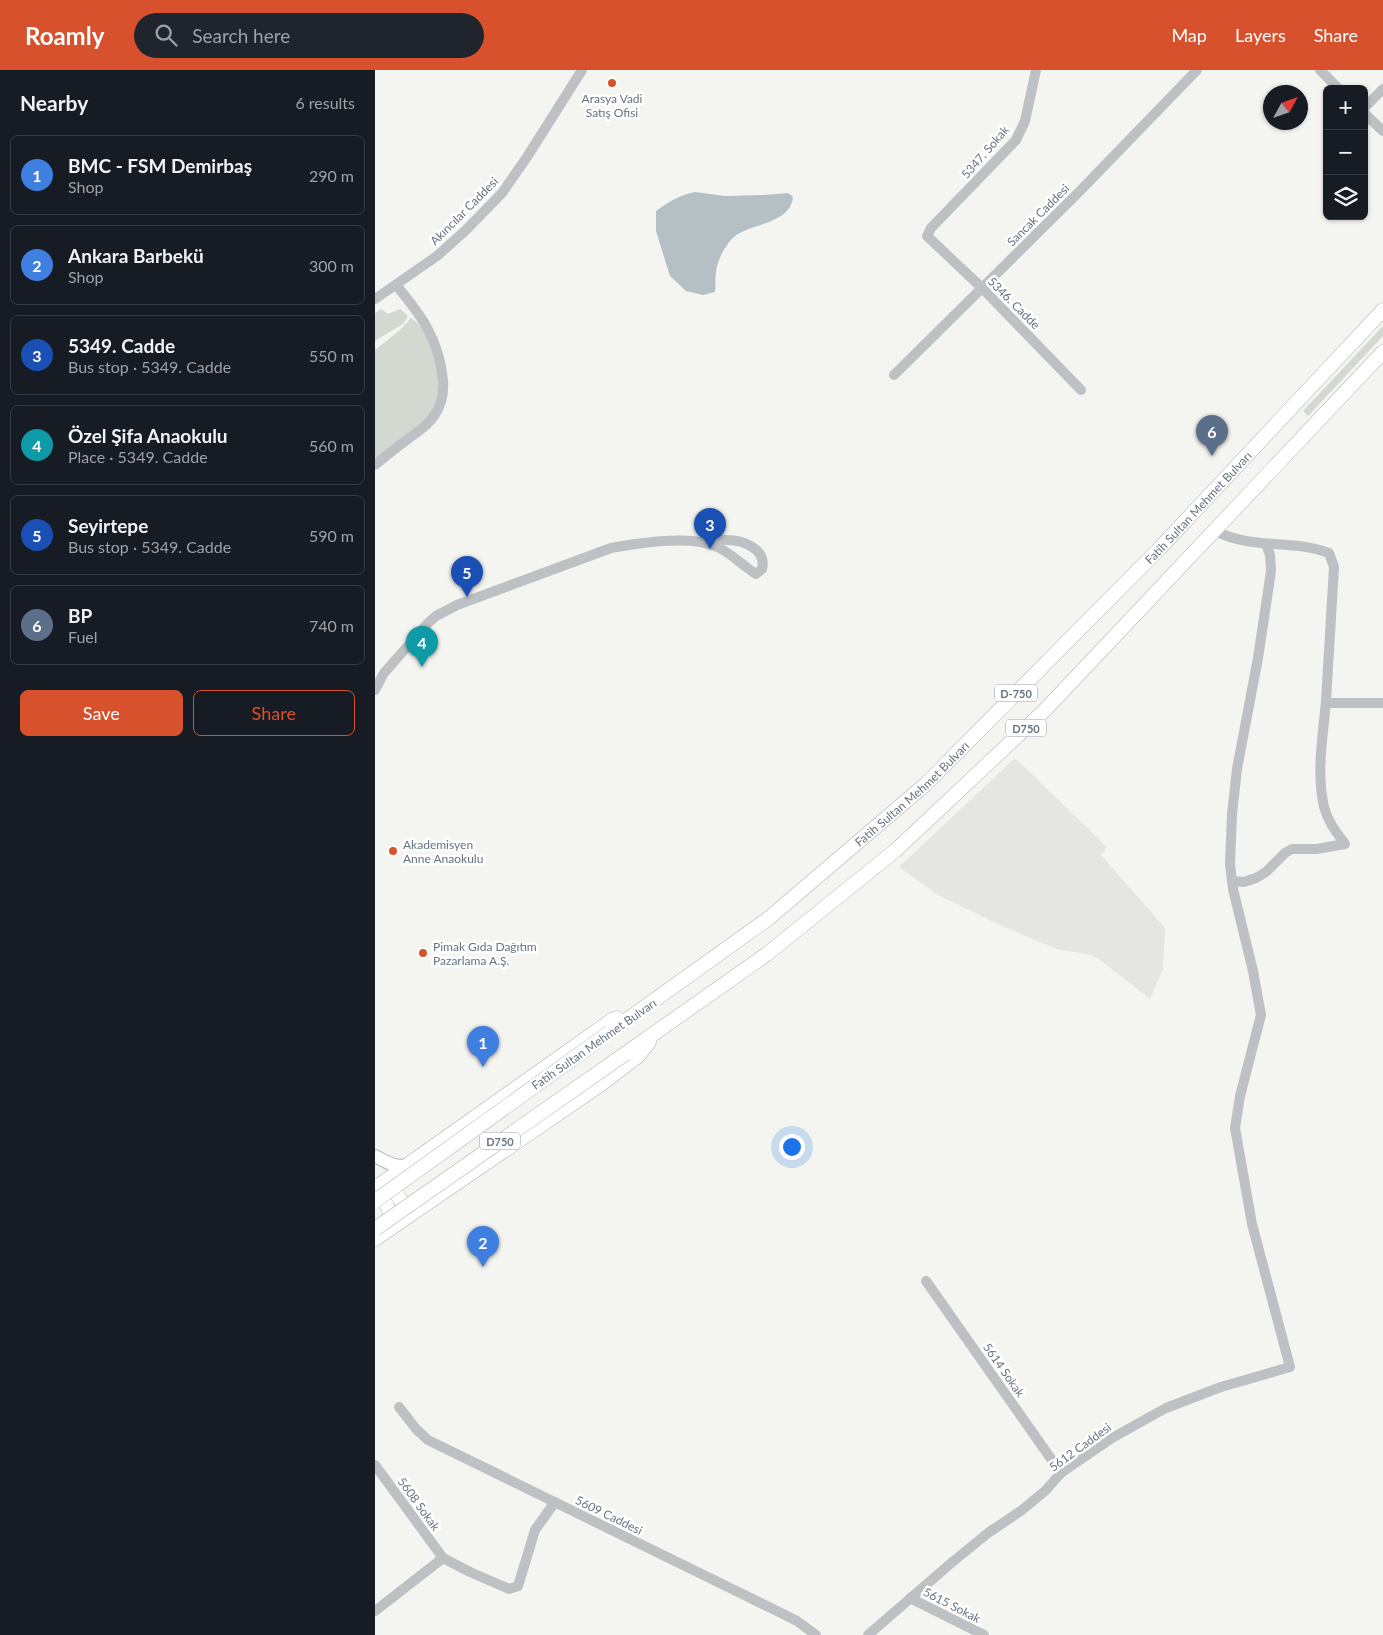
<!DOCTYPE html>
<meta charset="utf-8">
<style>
body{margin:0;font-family:Lato,sans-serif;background:#20242c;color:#f1f3f6}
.controls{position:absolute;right:15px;top:15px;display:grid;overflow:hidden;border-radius:8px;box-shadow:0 1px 4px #0004}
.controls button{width:45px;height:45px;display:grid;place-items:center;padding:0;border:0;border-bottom:1px solid #363941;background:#171b24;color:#f1f3f6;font:25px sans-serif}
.compass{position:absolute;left:888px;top:15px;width:45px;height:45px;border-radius:50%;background:#171b24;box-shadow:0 1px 4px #0004;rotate:50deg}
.you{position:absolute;left:416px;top:1076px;width:18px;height:18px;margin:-12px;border:4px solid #fff;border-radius:50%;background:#1a73e8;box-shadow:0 0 0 8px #1a73e833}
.badge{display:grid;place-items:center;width:32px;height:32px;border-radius:50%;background:#d8512d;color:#fff;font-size:16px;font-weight:700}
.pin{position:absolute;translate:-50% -41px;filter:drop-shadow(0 1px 2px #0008)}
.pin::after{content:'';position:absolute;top:26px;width:18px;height:15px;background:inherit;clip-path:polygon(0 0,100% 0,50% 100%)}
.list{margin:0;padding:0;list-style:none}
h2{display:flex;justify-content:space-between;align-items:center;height:65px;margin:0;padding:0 20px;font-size:21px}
h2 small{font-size:16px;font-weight:400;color:#9ea1a6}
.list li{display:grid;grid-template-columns:32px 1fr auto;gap:15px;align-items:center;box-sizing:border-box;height:80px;margin:0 10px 10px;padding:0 10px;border:1px solid #363941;border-radius:8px}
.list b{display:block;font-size:19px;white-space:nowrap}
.list p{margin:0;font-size:16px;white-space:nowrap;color:#9ea1a6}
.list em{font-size:16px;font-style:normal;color:#9ea1a6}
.actions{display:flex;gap:10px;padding:15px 20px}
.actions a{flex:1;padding:11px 0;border:1px solid #d8512d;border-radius:8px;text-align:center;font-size:18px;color:#d8512d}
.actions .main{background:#d8512d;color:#fff}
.icon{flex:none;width:28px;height:28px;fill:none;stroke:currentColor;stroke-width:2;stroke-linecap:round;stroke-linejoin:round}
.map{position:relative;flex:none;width:1008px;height:1565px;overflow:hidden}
header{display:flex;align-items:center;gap:30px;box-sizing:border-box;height:70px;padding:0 25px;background:#d8512d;color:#fff}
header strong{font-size:24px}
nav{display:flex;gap:28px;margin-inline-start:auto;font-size:18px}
.search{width:350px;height:45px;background:#20242c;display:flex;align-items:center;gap:12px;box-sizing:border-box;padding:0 18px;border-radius:28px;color:#9ea1a6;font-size:19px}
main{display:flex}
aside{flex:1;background:#171b24}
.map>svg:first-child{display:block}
.built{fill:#e5e6e4}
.green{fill:#d3d9d0}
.water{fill:#b4c0c3}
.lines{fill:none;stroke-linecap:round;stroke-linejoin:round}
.major-casing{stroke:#b1b5b8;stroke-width:14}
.highway-casing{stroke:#b0b4b7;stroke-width:15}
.minor{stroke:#bdc1c4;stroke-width:10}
.major{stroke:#fff;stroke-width:12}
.highway{stroke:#fff;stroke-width:14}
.highway-bridge-casing{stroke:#b0b4b7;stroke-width:15;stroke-linecap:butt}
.highway-bridge{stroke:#fff;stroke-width:14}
.poi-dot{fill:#d8512d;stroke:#fff;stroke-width:2}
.labels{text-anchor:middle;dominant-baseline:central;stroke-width:5;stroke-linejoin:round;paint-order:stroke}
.shield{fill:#fff;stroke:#939ea6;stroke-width:1}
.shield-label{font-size:11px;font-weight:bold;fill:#657480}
.poi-label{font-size:12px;fill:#657480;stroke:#fff;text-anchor:start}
.street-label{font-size:12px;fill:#657480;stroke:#fff}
</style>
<header>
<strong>Roamly</strong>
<div class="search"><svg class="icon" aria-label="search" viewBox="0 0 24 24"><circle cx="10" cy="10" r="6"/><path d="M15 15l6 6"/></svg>Search here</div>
<nav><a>Map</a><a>Layers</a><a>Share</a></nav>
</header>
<main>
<aside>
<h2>Nearby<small>6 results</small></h2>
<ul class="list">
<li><span class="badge" style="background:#3f7fe0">1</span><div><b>BMC - FSM Demirbaş</b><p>Shop</p></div><em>290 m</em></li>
<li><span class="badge" style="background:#3f7fe0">2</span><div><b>Ankara Barbekü</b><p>Shop</p></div><em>300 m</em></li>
<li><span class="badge" style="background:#1a4fb4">3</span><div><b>5349. Cadde</b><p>Bus stop · 5349. Cadde</p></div><em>550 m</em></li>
<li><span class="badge" style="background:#0f9aa8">4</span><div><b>Özel Şifa Anaokulu</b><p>Place · 5349. Cadde</p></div><em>560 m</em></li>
<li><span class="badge" style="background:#1a4fb4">5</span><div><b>Seyirtepe</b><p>Bus stop · 5349. Cadde</p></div><em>590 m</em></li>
<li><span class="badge" style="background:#5c6f8a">6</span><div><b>BP</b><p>Fuel</p></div><em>740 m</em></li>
</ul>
<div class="actions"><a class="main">Save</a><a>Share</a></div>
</aside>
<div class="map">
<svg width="1008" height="1565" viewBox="0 0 1008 1565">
<rect width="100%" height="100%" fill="#f4f4f0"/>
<polygon class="built" points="640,688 732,777 726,785 790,858 788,899 775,929 724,889 716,885 681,879 625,855 563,825 524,797"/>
<g class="green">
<polygon points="6,239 13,244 25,239 33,246 28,254 0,271 0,243"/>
<path d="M36,248C48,255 54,270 58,283C63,301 68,322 59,340C50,356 16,378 0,390V280L25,260Z"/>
<polygon points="1008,256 1008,266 933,346 928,341"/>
</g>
<path class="water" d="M320,122L350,126L390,125L413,123L418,127C415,155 374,153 359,167C350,175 342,191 341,202C340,208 341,215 340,222L328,225L311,221L295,206L281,161V141C293,132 305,125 320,122Z"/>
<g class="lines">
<g class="major-casing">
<path id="major" d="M0,1086C11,1092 20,1098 33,1095"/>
</g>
<g class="highway-casing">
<g id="highway">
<path id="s1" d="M235,962L394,848L551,714L785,478L1008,240"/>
<polyline points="250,984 392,884 521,780 670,640 1008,282"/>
<path d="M22,1107C16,1123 27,1138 44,1138"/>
<polyline points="0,1118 237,950 242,948"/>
<path d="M0,1127C16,1132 16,1144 14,1159"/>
<polyline points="0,1169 225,1015 263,986 274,972"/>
</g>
</g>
<g class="minor">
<polyline points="661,0 650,51 641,70 556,158 552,166 607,218 706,320"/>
<polyline points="945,0 964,19"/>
<polyline points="989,38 1008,19"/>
<polyline points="989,43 1008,61"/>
<polyline points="0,229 62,186 91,160 127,123 152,87 207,0"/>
<polyline points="519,305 703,123 822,0"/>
<path d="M0,395C11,386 22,377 33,369C42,362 53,356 59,346C67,335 69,323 68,310C64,269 46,245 21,215"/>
<path d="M840,461C878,480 917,469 954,483L959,497C956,541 954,586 951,631C948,667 941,701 949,737C953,752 961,762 970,774L942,779H917L910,783L891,802L881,808L869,812L857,811"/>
<path d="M0,620L9,603L53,553L61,546L82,535L236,478C263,473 314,465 340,476C355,482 367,495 381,504L387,499C392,479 368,470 352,470C345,469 338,471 331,473"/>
<polyline points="951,633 1008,633"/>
<polyline points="551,1211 686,1403"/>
<polyline points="24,1337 41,1359 53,1370 406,1543 422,1551 441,1565"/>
<polyline points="0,1395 68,1488 95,1502 134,1519 143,1516 160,1460 180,1432"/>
<polyline points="535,1528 609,1565"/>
<polyline points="0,1541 68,1488"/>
<polyline points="493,1565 575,1494 613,1463 647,1440 670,1421 686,1403 737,1368 791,1338 846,1317 915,1297 877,1154 860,1058 865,1026 886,945 878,901 858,819 855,794 857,744 862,699 883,588 896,501 895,485 891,474"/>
</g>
<use href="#major" class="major"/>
<use href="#highway" class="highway"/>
<g class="highway-bridge-casing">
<g id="highway-bridge">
<polyline points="0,1131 235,962"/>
<polyline points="0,1159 250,984"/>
</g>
</g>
<use href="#highway-bridge" class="highway-bridge"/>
</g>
<g class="poi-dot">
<circle cx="237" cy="13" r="5"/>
<circle cx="18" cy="781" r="5"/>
<circle cx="48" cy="883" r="5"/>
</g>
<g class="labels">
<g class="shield">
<rect x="620" y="614.5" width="42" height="17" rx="4"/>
<rect x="631" y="649.5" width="40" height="17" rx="4"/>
<rect x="105" y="1062.5" width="40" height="17" rx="4"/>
</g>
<g class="shield-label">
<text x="641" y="623">D-750</text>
<text x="651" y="658">D750</text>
<text x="125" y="1071">D750</text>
</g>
<g class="poi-label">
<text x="237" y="28" text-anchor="middle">Arasya Vadi<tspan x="237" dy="14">Satış Ofisi</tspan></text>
<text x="28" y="774">Akademisyen<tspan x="28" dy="14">Anne Anaokulu</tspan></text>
<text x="58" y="876">Pimak Gıda Dağıtım<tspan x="58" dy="14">Pazarlama A.Ş.</tspan></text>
</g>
<g class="street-label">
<text transform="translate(610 82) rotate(-49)">5347. Sokak</text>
<text transform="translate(89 141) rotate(-45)">Akıncılar Caddesi</text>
<text transform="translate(663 145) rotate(-45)">Sancak Caddesi</text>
<text transform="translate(639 233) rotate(45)">5346. Cadde</text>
<text stroke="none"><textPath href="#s1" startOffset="790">Fatih Sultan Mehmet Bulvarı</textPath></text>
<text stroke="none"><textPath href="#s1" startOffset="385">Fatih Sultan Mehmet Bulvarı</textPath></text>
<text transform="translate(219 974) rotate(-35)">Fatih Sultan Mehmet Bulvarı</text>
<text transform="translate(629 1300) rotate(55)">5614 Sokak</text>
<text transform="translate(705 1377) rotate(-36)">5612 Caddesi</text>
<text transform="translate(44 1434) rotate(54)">5608 Sokak</text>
<text transform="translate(234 1445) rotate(26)">5609 Caddesi</text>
<text transform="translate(577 1535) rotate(27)">5615 Sokak</text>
</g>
</g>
</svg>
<div class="controls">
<button>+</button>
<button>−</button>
<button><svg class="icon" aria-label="layers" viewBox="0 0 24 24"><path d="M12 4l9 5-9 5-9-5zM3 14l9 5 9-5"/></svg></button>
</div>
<svg class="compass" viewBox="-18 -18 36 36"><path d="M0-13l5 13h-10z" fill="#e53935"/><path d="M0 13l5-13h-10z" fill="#9ea1a6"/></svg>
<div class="you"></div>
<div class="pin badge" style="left:108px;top:997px;background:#3f7fe0">1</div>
<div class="pin badge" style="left:108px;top:1197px;background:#3f7fe0">2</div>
<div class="pin badge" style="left:335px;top:479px;background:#1a4fb4">3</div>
<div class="pin badge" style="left:47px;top:597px;background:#0f9aa8">4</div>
<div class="pin badge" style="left:92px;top:527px;background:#1a4fb4">5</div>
<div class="pin badge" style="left:837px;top:386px;background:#5c6f8a">6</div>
</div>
</main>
